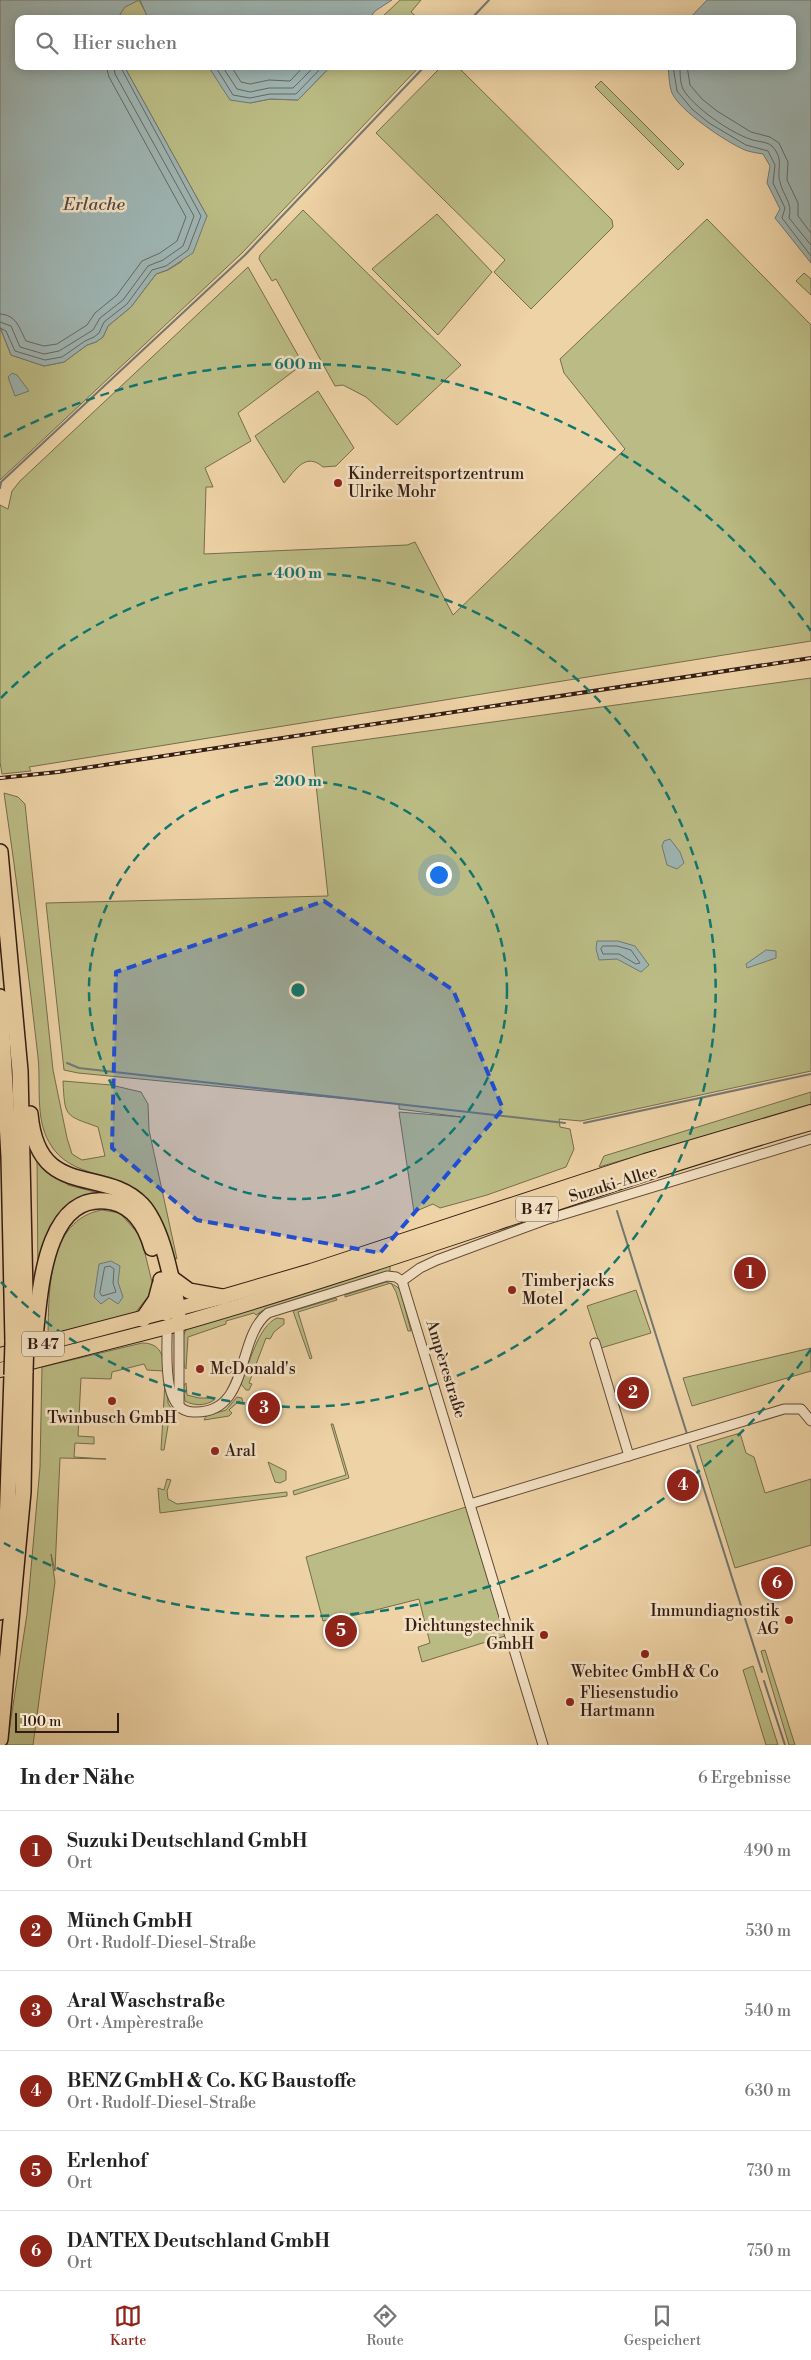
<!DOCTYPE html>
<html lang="de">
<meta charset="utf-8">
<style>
body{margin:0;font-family:"Libre Bodoni",serif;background:#f6f6f6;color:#222}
.scale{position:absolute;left:15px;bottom:12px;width:104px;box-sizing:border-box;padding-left:5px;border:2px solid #331c13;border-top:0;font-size:14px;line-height:18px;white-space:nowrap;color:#331c13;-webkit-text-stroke:4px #f4e2c5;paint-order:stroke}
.you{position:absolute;left:438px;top:874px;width:18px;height:18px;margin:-12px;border:4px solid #fff;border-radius:50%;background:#1a73e8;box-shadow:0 0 0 8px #1a73e833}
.badge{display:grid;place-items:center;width:32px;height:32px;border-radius:50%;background:#8f2418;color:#fff;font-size:16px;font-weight:700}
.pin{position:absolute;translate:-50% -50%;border:2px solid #fff;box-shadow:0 1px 5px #0006}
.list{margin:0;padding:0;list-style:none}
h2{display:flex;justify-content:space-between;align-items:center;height:65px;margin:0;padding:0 20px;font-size:21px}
h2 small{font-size:16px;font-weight:400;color:#767676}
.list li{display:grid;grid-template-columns:32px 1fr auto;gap:15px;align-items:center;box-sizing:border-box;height:80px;padding:0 20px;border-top:1px solid #e0e0e0}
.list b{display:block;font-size:19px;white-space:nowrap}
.list p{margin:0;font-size:16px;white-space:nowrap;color:#767676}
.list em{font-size:16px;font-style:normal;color:#767676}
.icon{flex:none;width:28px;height:28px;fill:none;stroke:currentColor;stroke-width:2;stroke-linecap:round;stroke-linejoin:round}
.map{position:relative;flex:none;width:811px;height:1745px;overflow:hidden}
.search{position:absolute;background:#fff;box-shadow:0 2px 12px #0003;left:15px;right:15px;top:15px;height:55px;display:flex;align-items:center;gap:12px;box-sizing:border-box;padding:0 18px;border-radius:10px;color:#767676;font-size:19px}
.sheet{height:545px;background:#fff}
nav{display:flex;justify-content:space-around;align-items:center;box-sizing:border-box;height:70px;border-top:1px solid #e0e0e0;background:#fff;font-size:14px;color:#767676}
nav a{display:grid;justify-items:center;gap:2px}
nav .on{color:#8f2418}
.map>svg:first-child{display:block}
.green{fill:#bbbc85;stroke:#776c4c}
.water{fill:#9eb5b3;stroke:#737873}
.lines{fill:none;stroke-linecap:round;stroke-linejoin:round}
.shore{stroke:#686863;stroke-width:1}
.stream{stroke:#737873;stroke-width:2}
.minor-casing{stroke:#624a38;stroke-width:11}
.primary-casing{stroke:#331c13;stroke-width:16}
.trunk-casing{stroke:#331c13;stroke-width:16}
.motorway-casing{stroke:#331c13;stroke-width:18}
.minor{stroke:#f4e2c5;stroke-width:9}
.primary{stroke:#eed3a6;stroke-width:14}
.trunk{stroke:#eed3a6;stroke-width:14}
.motorway{stroke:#eed3a6;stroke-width:15}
.rail-casing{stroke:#331c13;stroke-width:4}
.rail{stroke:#f4e2c5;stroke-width:2;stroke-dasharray:5.5;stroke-linecap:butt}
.motorway-bridge-casing{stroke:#331c13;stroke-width:18;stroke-linecap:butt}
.motorway-bridge{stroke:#eed3a6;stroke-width:15}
.marked{fill:#1d4ed8;fill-opacity:0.2;stroke:#1d4ed8;stroke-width:4;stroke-dasharray:10 6;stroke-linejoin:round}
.ring{fill:none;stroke:#0f766e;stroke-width:2.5;stroke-dasharray:9 6}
.poi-dot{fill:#8f2418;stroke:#f4e2c5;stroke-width:2}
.labels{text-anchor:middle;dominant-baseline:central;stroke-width:5;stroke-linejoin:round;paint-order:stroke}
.shield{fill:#f4e2c5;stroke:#6d5748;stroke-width:1}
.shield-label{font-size:15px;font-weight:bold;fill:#331c13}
.poi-label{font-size:16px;fill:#331c13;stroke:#f4e2c5;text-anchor:start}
.street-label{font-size:16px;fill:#331c13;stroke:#f4e2c5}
.water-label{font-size:18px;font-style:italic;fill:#534a43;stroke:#f4e2c5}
.centre{fill:#0f766e;stroke:#f4e2c5;stroke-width:2.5}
.ring-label{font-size:15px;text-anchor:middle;font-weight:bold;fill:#0f766e;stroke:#f4e2c5;stroke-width:5;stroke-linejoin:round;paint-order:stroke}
</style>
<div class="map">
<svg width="811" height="1745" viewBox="0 0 811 1745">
<rect width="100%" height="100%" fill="#eed3a6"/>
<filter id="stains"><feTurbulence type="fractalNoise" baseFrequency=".004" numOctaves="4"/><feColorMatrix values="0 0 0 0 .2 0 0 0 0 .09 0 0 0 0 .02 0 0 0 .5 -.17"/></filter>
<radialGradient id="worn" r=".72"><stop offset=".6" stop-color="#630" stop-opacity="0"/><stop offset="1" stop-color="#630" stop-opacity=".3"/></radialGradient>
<g class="green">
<polygon points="139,0 147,15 153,19 117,19 125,6"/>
<polygon points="400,0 421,0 411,12 419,19 380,19"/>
<polygon points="124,66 208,66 250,103 270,99 298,100 331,66 420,66 242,253 0,480 0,327 11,355 44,366 64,362 87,345 96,342 103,337 108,326 131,307 156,274 168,270 181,262 207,216"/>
<polygon points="442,66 457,66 612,220 613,227 531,309 494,272 505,260 376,133"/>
<polygon points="601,81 684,164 678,170 595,87"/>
<polygon points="303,210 461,365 397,425 366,397 343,385 335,386 276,279 272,281 259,259 260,255"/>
<polygon points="437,214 492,272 438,335 372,269"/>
<polygon points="707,219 811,325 811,641 29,767 31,771 2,774 0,762 0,505 8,509 12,491 20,481 248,267 303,364 238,413 251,441 205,468 213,487 206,487 204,554 407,545 415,542 453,615 625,449 564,373 560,359"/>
<polygon points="804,273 811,279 811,295 796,281"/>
<path d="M318,391L354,448L336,466L323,467C306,452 296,469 284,483L255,436Z"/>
<polygon points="811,678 811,1071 581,1121 559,1119 560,1127 570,1129 574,1149 566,1167 487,1195 440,1208 433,1204 414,1212 399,1112 461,1117 399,1109 399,1104 78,1073 64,1070 46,903 328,896 312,747"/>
<path d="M4,793L18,797L25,804L53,1070L67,1138L72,1154L82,1160L105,1156L98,1127C64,1115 65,1117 63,1081L111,1085L141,1092L148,1104L149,1130L177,1259L170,1257C163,1237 158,1214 145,1198C119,1168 71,1182 49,1142C35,1118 41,1084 38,1057C28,969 17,881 4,793Z"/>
<polygon points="811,1092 811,1105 599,1167 604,1156"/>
<polygon points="37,1157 68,1185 118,1198 77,1201 38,1281"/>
<path d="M102,1210L120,1213L141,1237L152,1282L151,1293L135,1313L48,1335C49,1291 47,1220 102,1210Z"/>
<polygon points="390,1264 390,1271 262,1311 256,1315 254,1313 226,1321 226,1324 188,1337 186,1369 184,1366 182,1339 187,1327"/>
<path d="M386,1282C392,1284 396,1285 400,1290L411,1331H408L396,1292L391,1283L345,1297V1295Z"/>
<polygon points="636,1290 651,1333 601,1348 587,1306"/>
<polygon points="336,1298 337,1300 298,1312 312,1358 310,1359 293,1311"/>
<path d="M277,1318L284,1319V1324L274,1332L270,1339L266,1338L249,1383L252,1384L249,1390H246L241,1384C249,1365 258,1326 277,1318Z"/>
<path d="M142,1343C160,1343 164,1355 164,1371L147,1370L144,1364L112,1372L111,1379L81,1378L78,1436L94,1437V1444L75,1443L74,1457L106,1459L60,1458L55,1571L51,1554L55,1582L33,1745H7L27,1614L40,1467L42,1367Z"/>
<polygon points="811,1348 811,1371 692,1406 683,1378"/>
<polygon points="166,1365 168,1403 171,1408 164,1450 161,1450"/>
<path d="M186,1383L187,1395L199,1398H211L214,1400C206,1406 194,1406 185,1401L183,1386Z"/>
<polygon points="237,1397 242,1398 243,1404 239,1401 229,1410 232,1413 229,1416 204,1420 206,1416 226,1410"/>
<polygon points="331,1424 333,1424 349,1478 294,1495 293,1491 346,1475"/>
<polygon points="740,1433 746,1453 754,1457 765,1493 811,1479 811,1545 735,1568 697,1446"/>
<polygon points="268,1462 286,1471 286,1480 280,1483 275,1482"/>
<polygon points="167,1479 171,1480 167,1491 168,1499 177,1504 287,1492 287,1496 160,1513 158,1488 164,1490"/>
<polygon points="466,1507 505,1636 422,1662 418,1647 430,1643 419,1599 356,1615 323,1621 306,1557"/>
<polygon points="765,1650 795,1745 789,1745 761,1651"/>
<polygon points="753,1666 778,1745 766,1745 743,1670"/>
</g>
<g class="water">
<polygon points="0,0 139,0 125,7 117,19 19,19 19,66 124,66 207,216 193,253 167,270 156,274 131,307 108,326 103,337 96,342 87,345 64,362 44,366 11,355 0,327"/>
<polygon points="140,0 392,0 375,11 369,19 153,19 147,16"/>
<path d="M707,0H811V263L775,218L780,209L767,183L770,166L763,154C757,153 750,152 745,150C726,142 680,111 672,93C669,86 669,74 668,66H792V19H689Z"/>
<polygon points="208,66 331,66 298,100 270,99 250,103 230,100"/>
<polygon points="12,373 17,375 29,391 15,396 8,377"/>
<polygon points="670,839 680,852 684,863 677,869 667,865 662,846 664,841"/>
<polygon points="597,941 618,941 635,946 649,965 641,972 617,959 599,960 596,949"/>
<polygon points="766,950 776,951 776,958 747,968 746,964"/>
<polygon points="111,1261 120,1266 118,1282 123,1297 118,1304 109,1298 101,1304 94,1297 99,1264"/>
</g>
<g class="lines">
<g class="shore">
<polyline points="215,66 233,95 250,98 270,94 296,94 323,66"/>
<polyline points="222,66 237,89 250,92 269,88 293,88 315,66"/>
<polyline points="231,66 241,82 250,84 269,80 290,81 304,66"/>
<polyline points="673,66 677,91 692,109 709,123 746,145 768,151 775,165 773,183 785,208 782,218 811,256"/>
<path d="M680,66C680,73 680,83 683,89C693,107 731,133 750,139C757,142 766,141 772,146C785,160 776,169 780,182C783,196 793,202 789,218L811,245"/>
<polyline points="687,66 690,85 702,99 717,111 751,132 770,137 779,143 788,162 787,180 798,203 798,216 811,233"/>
<path d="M0,314C17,315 19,328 26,341L44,346L57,344L87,325L95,313L117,295L142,261L160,253L177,241L186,217L109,77L106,66"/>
<polyline points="0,322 11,326 20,347 44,354 59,351 93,330 100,318 123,300 148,266 163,260 183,246 194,216 115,74 114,66"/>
<polyline points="0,328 6,331 15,351 45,360 62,357 85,341 94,337 99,333 104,322 127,304 152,270 166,266 188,250 201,216 120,66"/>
<polygon points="603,946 617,946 631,950 640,963 636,964 619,954 603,954 601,949"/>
<polygon points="105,1267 110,1266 114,1269 113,1283 116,1292 102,1296 100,1293"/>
</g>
<g class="stream">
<polyline points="471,19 489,0"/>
<polyline points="0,488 1,482 245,255 425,66"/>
<polyline points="67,1063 79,1068 565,1123"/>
<polyline points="584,1123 811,1074"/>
<polyline points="617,1211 687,1434"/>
<polyline points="690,1445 762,1672"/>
<polyline points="764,1681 785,1745"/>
</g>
<g class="minor-casing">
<g id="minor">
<polyline points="402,1281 420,1268 437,1260 545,1220 811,1139"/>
<path d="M167,1326C168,1349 160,1411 193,1412C251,1415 235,1338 268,1313L387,1276L396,1277L402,1281L543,1745"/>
<polyline points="595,1343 629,1456"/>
<polyline points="179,1407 179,1324"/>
<polyline points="470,1504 784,1409 801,1409 811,1421"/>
</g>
</g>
<g class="primary-casing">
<g id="primary">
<polyline points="0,1355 222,1297"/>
<polyline points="0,1370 179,1324 178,1313"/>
</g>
</g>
<g class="trunk-casing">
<g id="trunk">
<polyline points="222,1297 311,1271 645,1161 811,1112"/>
<path d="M179,1324C392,1263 598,1184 811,1123"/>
</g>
</g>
<g class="motorway-casing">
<g id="motorway">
<polyline points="0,852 20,1071 26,1339"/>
<polyline points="0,997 9,1157 13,1342"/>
<path d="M30,1114C38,1201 104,1165 142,1205C163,1228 171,1279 178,1309"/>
<polyline points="170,1277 189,1291 222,1297"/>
<polyline points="161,1280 166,1313"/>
<polyline points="143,1319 156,1300 160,1285"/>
<path d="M35,1337C40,1294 44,1188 112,1202C134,1207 146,1227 152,1248"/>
<polyline points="0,1612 7,1526 12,1375"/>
<polyline points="0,1739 23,1492 25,1371"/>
</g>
</g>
<use href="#minor" class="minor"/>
<use href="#primary" class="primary"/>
<use href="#trunk" class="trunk"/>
<use href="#motorway" class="motorway"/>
<g class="rail-casing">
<polyline id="rail" points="0,778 58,772 811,658"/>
</g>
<use href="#rail" class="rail"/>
<g class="motorway-bridge-casing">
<g id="motorway-bridge">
<polyline points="25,1371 26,1339"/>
<polyline points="12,1375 13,1342"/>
</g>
</g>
<use href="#motorway-bridge" class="motorway-bridge"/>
</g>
<path class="marked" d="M324,901L453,990L503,1109L380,1253L197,1220L112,1148L116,972Z"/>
<g class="ring">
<circle cx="298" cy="990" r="209"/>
<path d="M1 698A417 417 0 1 1 1 1282"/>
<path d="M811 1349A626 626 0 0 1 4 1543M4 437A626 626 0 0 1 811 631"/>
</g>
<g class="poi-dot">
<circle cx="338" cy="483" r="5"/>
<circle cx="512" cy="1290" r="5"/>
<circle cx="200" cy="1369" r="5"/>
<circle cx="112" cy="1401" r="5"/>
<circle cx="215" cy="1451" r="5"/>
<circle cx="789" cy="1620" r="5"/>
<circle cx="544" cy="1635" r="5"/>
<circle cx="645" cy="1654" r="5"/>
<circle cx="570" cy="1702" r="5"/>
</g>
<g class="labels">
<g class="shield">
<rect x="516" y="1196.5" width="42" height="25" rx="4"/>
<rect x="22" y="1331.5" width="42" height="25" rx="4"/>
</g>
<g class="shield-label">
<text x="537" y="1209">B 47</text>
<text x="43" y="1344">B 47</text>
</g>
<g class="poi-label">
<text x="348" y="474">Kinderreitsportzentrum<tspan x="348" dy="18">Ulrike Mohr</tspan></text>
<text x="522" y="1281">Timberjacks<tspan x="522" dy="18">Motel</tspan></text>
<text x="210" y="1369">McDonald's</text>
<text x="112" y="1418" text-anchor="middle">Twinbusch GmbH</text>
<text x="225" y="1451">Aral</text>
<text x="779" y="1611" text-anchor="end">Immundiagnostik<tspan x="779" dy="18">AG</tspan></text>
<text x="534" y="1626" text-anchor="end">Dichtungstechnik<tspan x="534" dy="18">GmbH</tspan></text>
<text x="645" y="1672" text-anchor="middle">Webitec GmbH &amp; Co</text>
<text x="580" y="1693">Fliesenstudio<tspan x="580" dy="18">Hartmann</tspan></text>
</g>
<g class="street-label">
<text transform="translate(613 1184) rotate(-17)">Suzuki-Allee</text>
<text transform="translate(446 1369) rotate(73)">Ampèrestraße</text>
</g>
<g class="water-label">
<text x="94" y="204">Erlache</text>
</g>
</g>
<circle cx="298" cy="990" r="8" class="centre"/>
<g class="ring-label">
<text x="298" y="369">600 m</text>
<text x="298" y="578">400 m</text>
<text x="298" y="786">200 m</text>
</g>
<rect width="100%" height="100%" filter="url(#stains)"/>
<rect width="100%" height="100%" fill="url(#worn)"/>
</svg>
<div class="scale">100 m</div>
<div class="you"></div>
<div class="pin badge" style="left:750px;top:1273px">1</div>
<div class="pin badge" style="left:633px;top:1393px">2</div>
<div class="pin badge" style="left:264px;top:1408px">3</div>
<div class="pin badge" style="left:683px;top:1485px">4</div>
<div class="pin badge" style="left:341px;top:1631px">5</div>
<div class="pin badge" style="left:777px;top:1583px">6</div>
<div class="search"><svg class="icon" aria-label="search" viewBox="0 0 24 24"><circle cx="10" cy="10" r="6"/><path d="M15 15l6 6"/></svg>Hier suchen</div>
</div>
<section class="sheet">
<h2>In der Nähe<small>6 Ergebnisse</small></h2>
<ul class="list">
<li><span class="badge">1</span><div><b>Suzuki Deutschland GmbH</b><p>Ort</p></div><em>490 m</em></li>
<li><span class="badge">2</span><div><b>Münch GmbH</b><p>Ort · Rudolf-Diesel-Straße</p></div><em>530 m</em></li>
<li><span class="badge">3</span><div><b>Aral Waschstraße</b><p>Ort · Ampèrestraße</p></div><em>540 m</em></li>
<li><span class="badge">4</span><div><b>BENZ GmbH &amp; Co. KG Baustoffe</b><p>Ort · Rudolf-Diesel-Straße</p></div><em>630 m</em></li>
<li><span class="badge">5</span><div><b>Erlenhof</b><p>Ort</p></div><em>730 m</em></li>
<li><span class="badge">6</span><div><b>DANTEX Deutschland GmbH</b><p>Ort</p></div><em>750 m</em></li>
</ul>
</section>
<nav>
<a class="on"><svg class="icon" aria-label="map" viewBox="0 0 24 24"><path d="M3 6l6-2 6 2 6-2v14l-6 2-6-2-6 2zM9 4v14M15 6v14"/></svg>Karte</a>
<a><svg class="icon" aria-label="directions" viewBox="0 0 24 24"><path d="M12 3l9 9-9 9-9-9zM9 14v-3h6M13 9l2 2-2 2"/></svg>Route</a>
<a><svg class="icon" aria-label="saved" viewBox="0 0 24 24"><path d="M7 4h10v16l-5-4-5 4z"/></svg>Gespeichert</a>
</nav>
